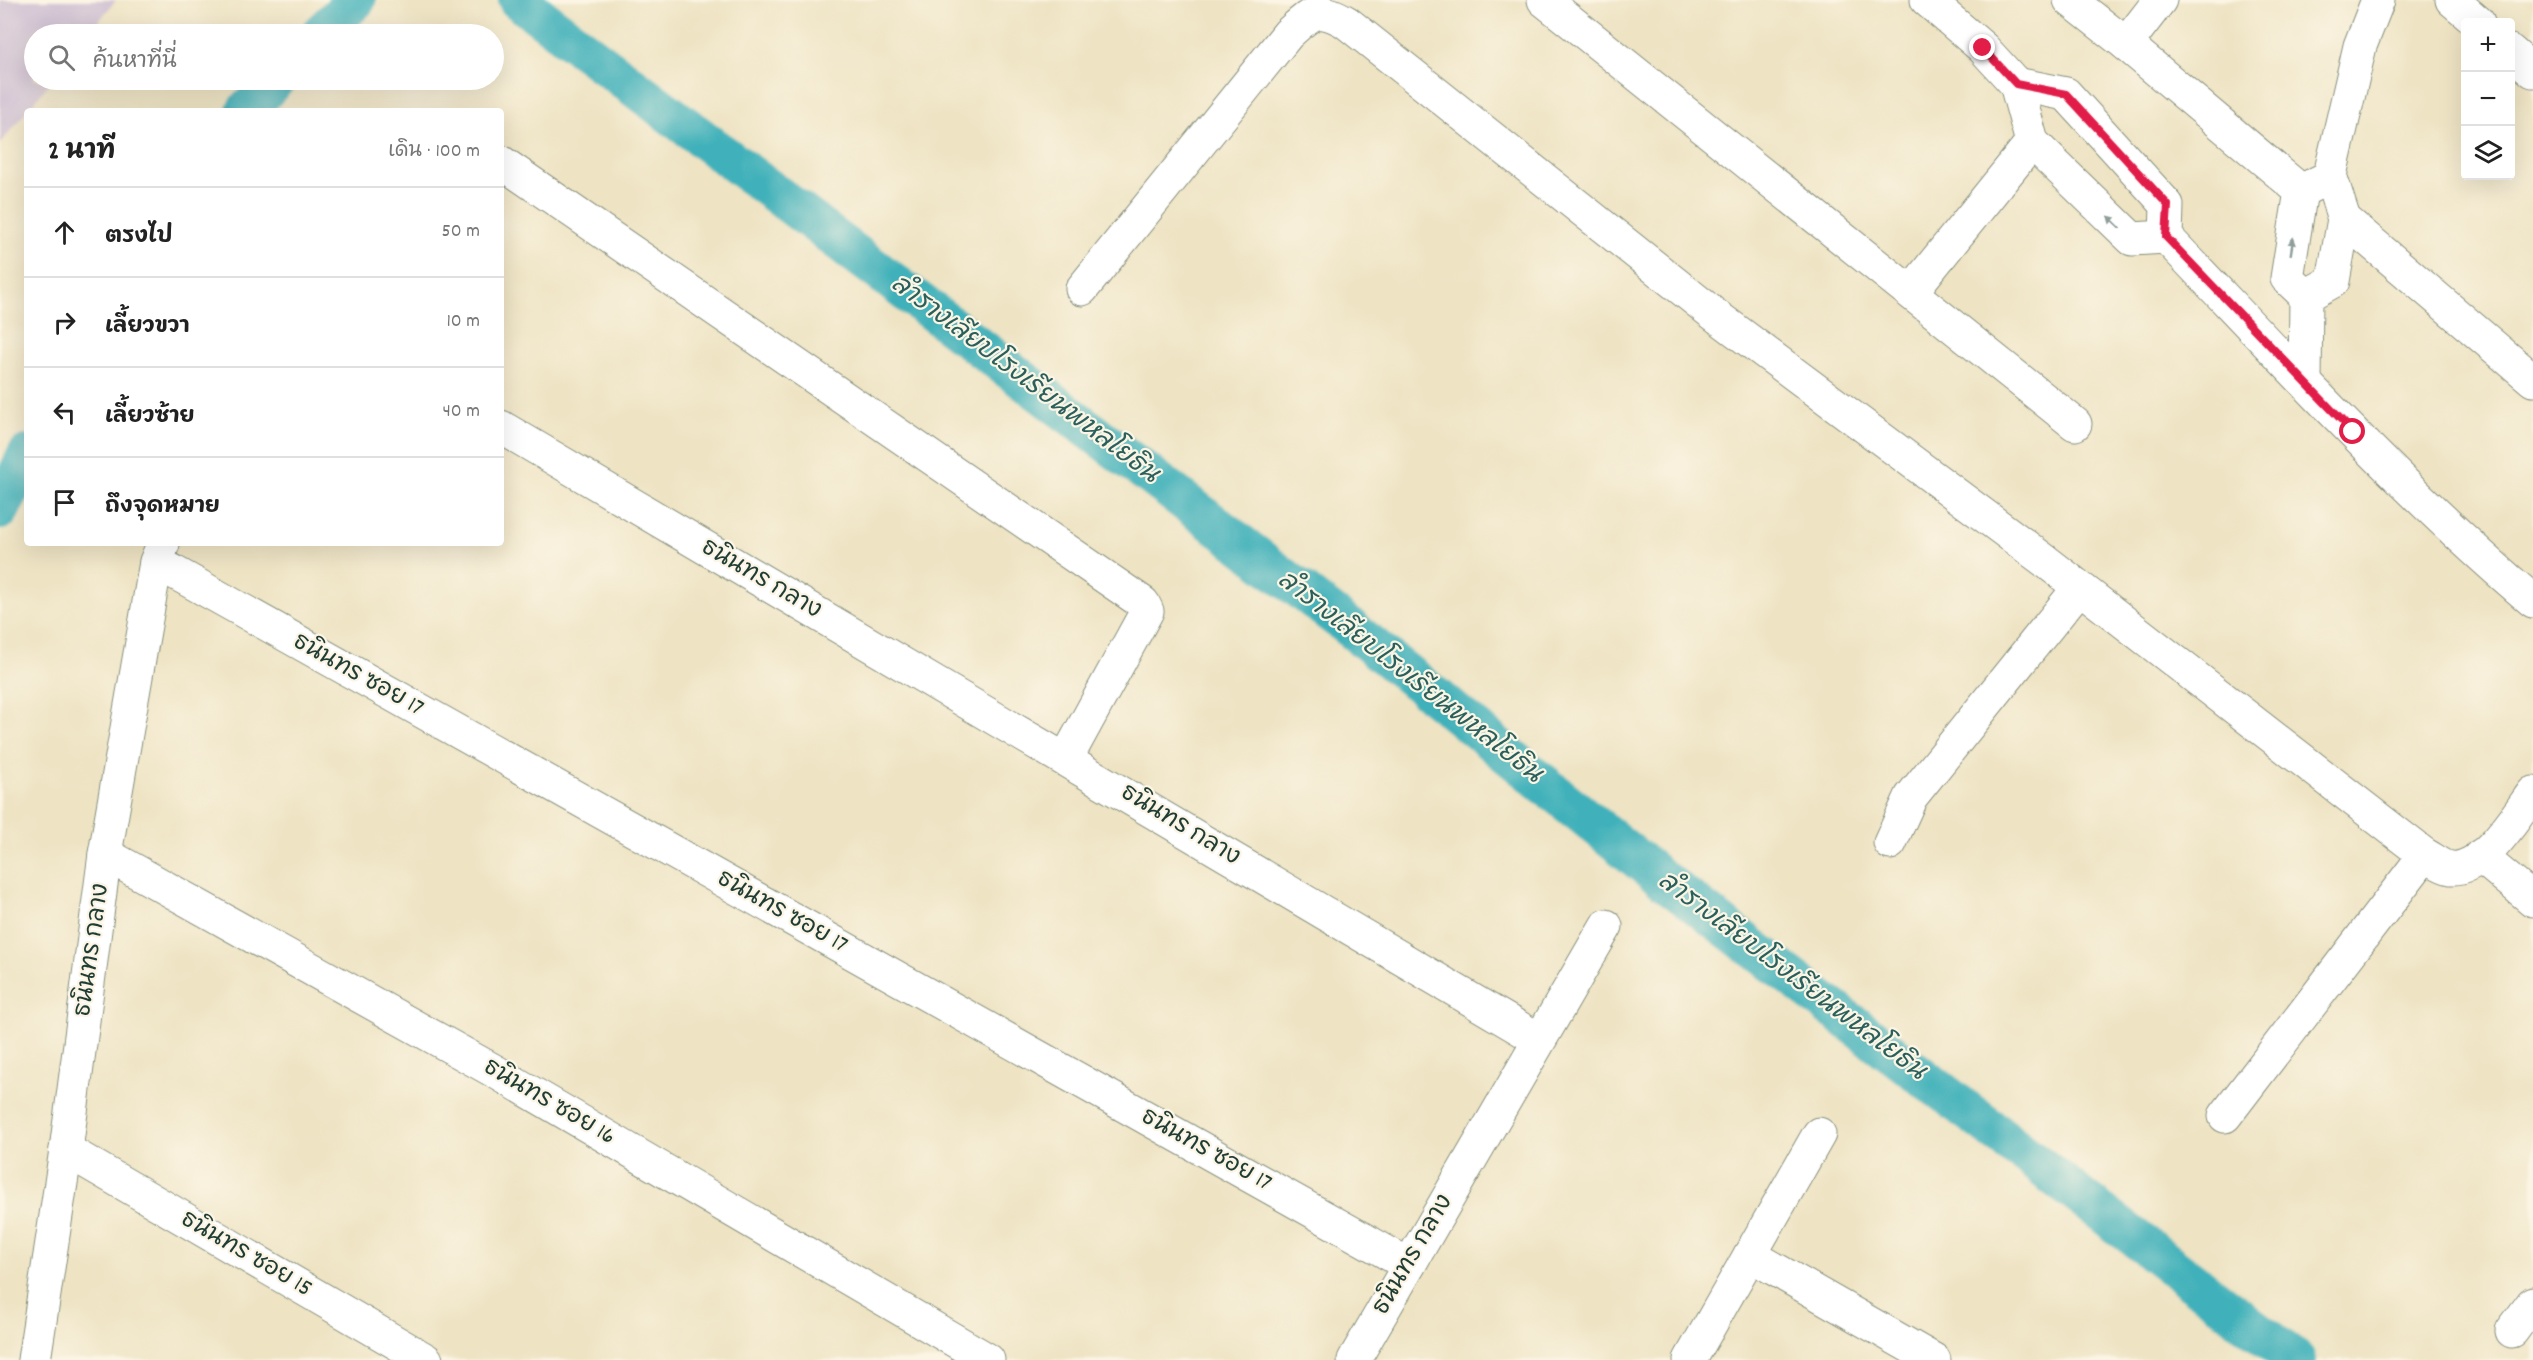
<!DOCTYPE html>
<html lang="th">
<meta charset="utf-8">
<style>
body{margin:0;font-family:Dekko,"Playpen Sans Thai",sans-serif;background:#f6f6f6;color:#222}
.controls{position:absolute;right:18px;top:18px;display:grid;overflow:hidden;border-radius:6px;box-shadow:0 6px 24px #0002}
.controls button{width:54px;height:54px;display:grid;place-items:center;padding:0;border:0;border-bottom:2px solid #e0e0e0;background:#fff;color:#222;font:30px sans-serif}
.stop{position:absolute;width:18px;height:18px;margin:-14px;border:4px solid #e11d48;border-radius:50%;background:#fff}
.stop.end{background:#e11d48;border-color:#fff;box-shadow:0 2px 6px #0008}
.list{margin:0;padding:0;list-style:none}
h2{display:flex;justify-content:space-between;align-items:center;height:78px;margin:0;padding:0 24px;font-size:26px}
h2 small{font-size:20px;font-weight:400;color:#767676}
.list li{display:grid;grid-template-columns:39px 1fr auto;gap:18px;align-items:center;box-sizing:border-box;height:90px;padding:0 24px;border-top:2px solid #e0e0e0}
.list b{display:block;font-size:22px;white-space:nowrap}
.list em{font-size:20px;font-style:normal;color:#767676}
.icon{flex:none;width:33px;height:33px;fill:none;stroke:currentColor;stroke-width:2;stroke-linecap:round;stroke-linejoin:round}
.map{position:relative;flex:none;width:2533px;height:1360px;overflow:hidden}
.search{position:absolute;background:#fff;box-shadow:0 6px 24px #0002;left:24px;top:24px;width:480px;height:66px;display:flex;align-items:center;gap:15px;box-sizing:border-box;padding:0 21px;border-radius:33px;color:#767676;font-size:22px}
.panel{position:absolute;background:#fff;box-shadow:0 6px 24px #0002;left:24px;top:108px;width:480px;height:438px;border-radius:6px}
.map>svg:first-child{display:block}
.railway{fill:#cdbed2}
.lines{fill:none;stroke-linecap:round;stroke-linejoin:round}
.canal{stroke:#40b1ba;stroke-width:40}
.minor-casing{stroke:#86907c;stroke-width:35}
.minor{stroke:#fff;stroke-width:33}
.oneway{fill:#8f9e9a}
.route{stroke:#e11d48;stroke-width:8}
.labels{text-anchor:middle;dominant-baseline:central;stroke-width:4.5;stroke-linejoin:round;paint-order:stroke}
.street-label{font-size:24px;fill:#1f3d34;stroke:#fcf5e5}
.water-label{font-size:26px;font-style:italic;fill:#29605c;stroke:#fcf5e5}
</style>
<div class="map">
<svg width="2533" height="1360" viewBox="0 0 2533 1360">
<rect width="100%" height="100%" fill="#fcf5e5"/>
<filter id="ink" filterUnits="userSpaceOnUse"><feTurbulence type="fractalNoise" baseFrequency=".0167" numOctaves="2"/><feDisplacementMap in="SourceGraphic" scale="12" xChannelSelector="R" yChannelSelector="G"/><feConvolveMatrix kernelMatrix="1 2 1 2 8 2 1 2 1" color-interpolation-filters="sRGB"/></filter>
<filter id="wash" filterUnits="userSpaceOnUse"><feTurbulence type="fractalNoise" baseFrequency=".008" numOctaves="4" result="noise"/><feDisplacementMap in="SourceGraphic" scale="24" xChannelSelector="R" yChannelSelector="G"/><feGaussianBlur stdDeviation="1.35" result="paint"/><feColorMatrix in="noise" values="0 0 0 0 0 0 0 0 0 0 0 0 0 0 0 0 0 1.4 0 .05"/><feComposite in="paint" operator="in"/></filter>
<g filter="url(#wash)">
<rect width="100%" height="100%" fill="#eee3c3"/>
<polygon class="railway" points="0,0 116,0 88,34 34,34 34,80 52,80 0,144"/>
<g class="lines">
<g class="canal">
<polyline points="518,0 1212,522 1349,627 1662,879 2296,1360"/>
<polyline points="320,34 356,0"/>
<polyline points="246,111 275,80"/>
<polyline points="0,510 27,455"/>
</g>
</g>
</g>
<g filter="url(#ink)">
<g class="lines">
<g class="minor-casing">
<g id="minor">
<polyline points="1544,0 2075,424"/>
<polyline points="1927,0 1983,48 2016,84 2032,142 2132,239 2166,237"/>
<polyline points="2070,0 2126,44 2301,191"/>
<polyline points="2452,0 2478,22"/>
<polyline points="2126,44 2160,0"/>
<polyline points="2510,51 2533,71"/>
<path d="M2016,84L2066,94L2167,205L2166,237C2285,361 2402,490 2533,601"/>
<polyline points="501,162 1143,603 1147,611 1066,759"/>
<polyline points="2344,219 2533,380"/>
<path d="M1082,289L1288,34C1312,13 1316,5 1346,22L1711,312L2048,563L2425,855C2433,859 2442,867 2451,868C2483,871 2516,816 2533,793"/>
<polyline points="1911,292 2032,142"/>
<polyline points="2306,296 2333,281 2344,219 2330,175 2360,46 2378,0"/>
<polyline points="2305,382 2306,296 2287,278 2301,191 2321,181"/>
<polyline points="501,427 1538,1039"/>
<polyline points="156,562 1409,1265"/>
<polyline points="1890,843 1911,797 2079,588"/>
<polyline points="105,854 496,1072 988,1360"/>
<polyline points="2480,856 2533,900"/>
<polyline points="2225,1116 2425,855"/>
<polyline points="66,1150 426,1360"/>
<polyline points="1750,1255 1934,1360"/>
<polyline points="2512,1331 2533,1303"/>
<polyline points="34,1360 66,1150 105,854 156,562 163,544"/>
<polyline points="1354,1360 1606,926"/>
<polyline points="1690,1360 1819,1134"/>
</g>
</g>
<use href="#minor" class="minor"/>
</g>
<defs><path id="oneway-solid" d="M-6-.8H1V-3.2L6.5 0L1 3.2V.8H-6Z" transform="scale(1.5)"/></defs>
<g class="oneway">
<use href="#oneway-solid" transform="translate(2114 222) rotate(-136)"/>
<use href="#oneway-solid" transform="translate(2292 246) rotate(-81)"/>
</g>
</g>
<g class="lines" filter="url(#ink)">
<polyline class="route" points="1983,48 2016,84 2066,94 2168,205 2166,237 2353,432"/>
</g>
<g class="labels">
<g class="street-label">
<text transform="translate(761 580) rotate(30)">ธนินทร กลาง</text>
<text transform="translate(358 676) rotate(29)">ธนินทร ซอย 17</text>
<text transform="translate(1180 826) rotate(31)">ธนินทร กลาง</text>
<text transform="translate(782 913) rotate(29)">ธนินทร ซอย 17</text>
<text transform="translate(93 950) rotate(-82)">ธนินทร กลาง</text>
<text transform="translate(549 1103) rotate(30)">ธนินทร ซอย 16</text>
<text transform="translate(1206 1151) rotate(29)">ธนินทร ซอย 17</text>
<text transform="translate(246 1255) rotate(30)">ธนินทร ซอย 15</text>
<text transform="translate(1414 1255) rotate(-60)">ธนินทร กลาง</text>
</g>
<g class="water-label">
<text transform="translate(1024 380) rotate(37)">ลำรางเลียบโรงเรียนพหลโยธิน</text>
<text transform="translate(1409 678) rotate(38)">ลำรางเลียบโรงเรียนพหลโยธิน</text>
<text transform="translate(1791 977) rotate(37)">ลำรางเลียบโรงเรียนพหลโยธิน</text>
</g>
</g>
</svg>
<div class="controls">
<button>+</button>
<button>−</button>
<button><svg class="icon" aria-label="layers" viewBox="0 0 24 24"><path d="M12 4l9 5-9 5-9-5zM3 14l9 5 9-5"/></svg></button>
</div>
<div class="stop" style="left:2353px;top:432px"></div>
<div class="stop end" style="left:1983px;top:48px"></div>
<div class="search"><svg class="icon" aria-label="search" viewBox="0 0 24 24"><circle cx="10" cy="10" r="6"/><path d="M15 15l6 6"/></svg>ค้นหาที่นี่</div>
<section class="panel">
<h2>2 นาที<small>เดิน · 100 m</small></h2>
<ul class="list">
<li><svg class="icon" aria-label="ahead" viewBox="0 0 24 24"><path d="M12 20V5M6 11l6-6 6 6"/></svg><div><b>ตรงไป</b></div><em>50 m</em></li>
<li><svg class="icon" aria-label="right" viewBox="0 0 24 24"><path d="M7 20v-9h11M14 6l5 5-5 5"/></svg><div><b>เลี้ยวขวา</b></div><em>10 m</em></li>
<li><svg class="icon" aria-label="left" viewBox="0 0 24 24"><path d="M17 20v-9H6M10 6l-5 5 5 5"/></svg><div><b>เลี้ยวซ้าย</b></div><em>40 m</em></li>
<li><svg class="icon" aria-label="arrive" viewBox="0 0 24 24"><path d="M6 21V4h12l-3 4 3 4H6"/></svg><div><b>ถึงจุดหมาย</b></div></li>
</ul>
</section>
</div>
